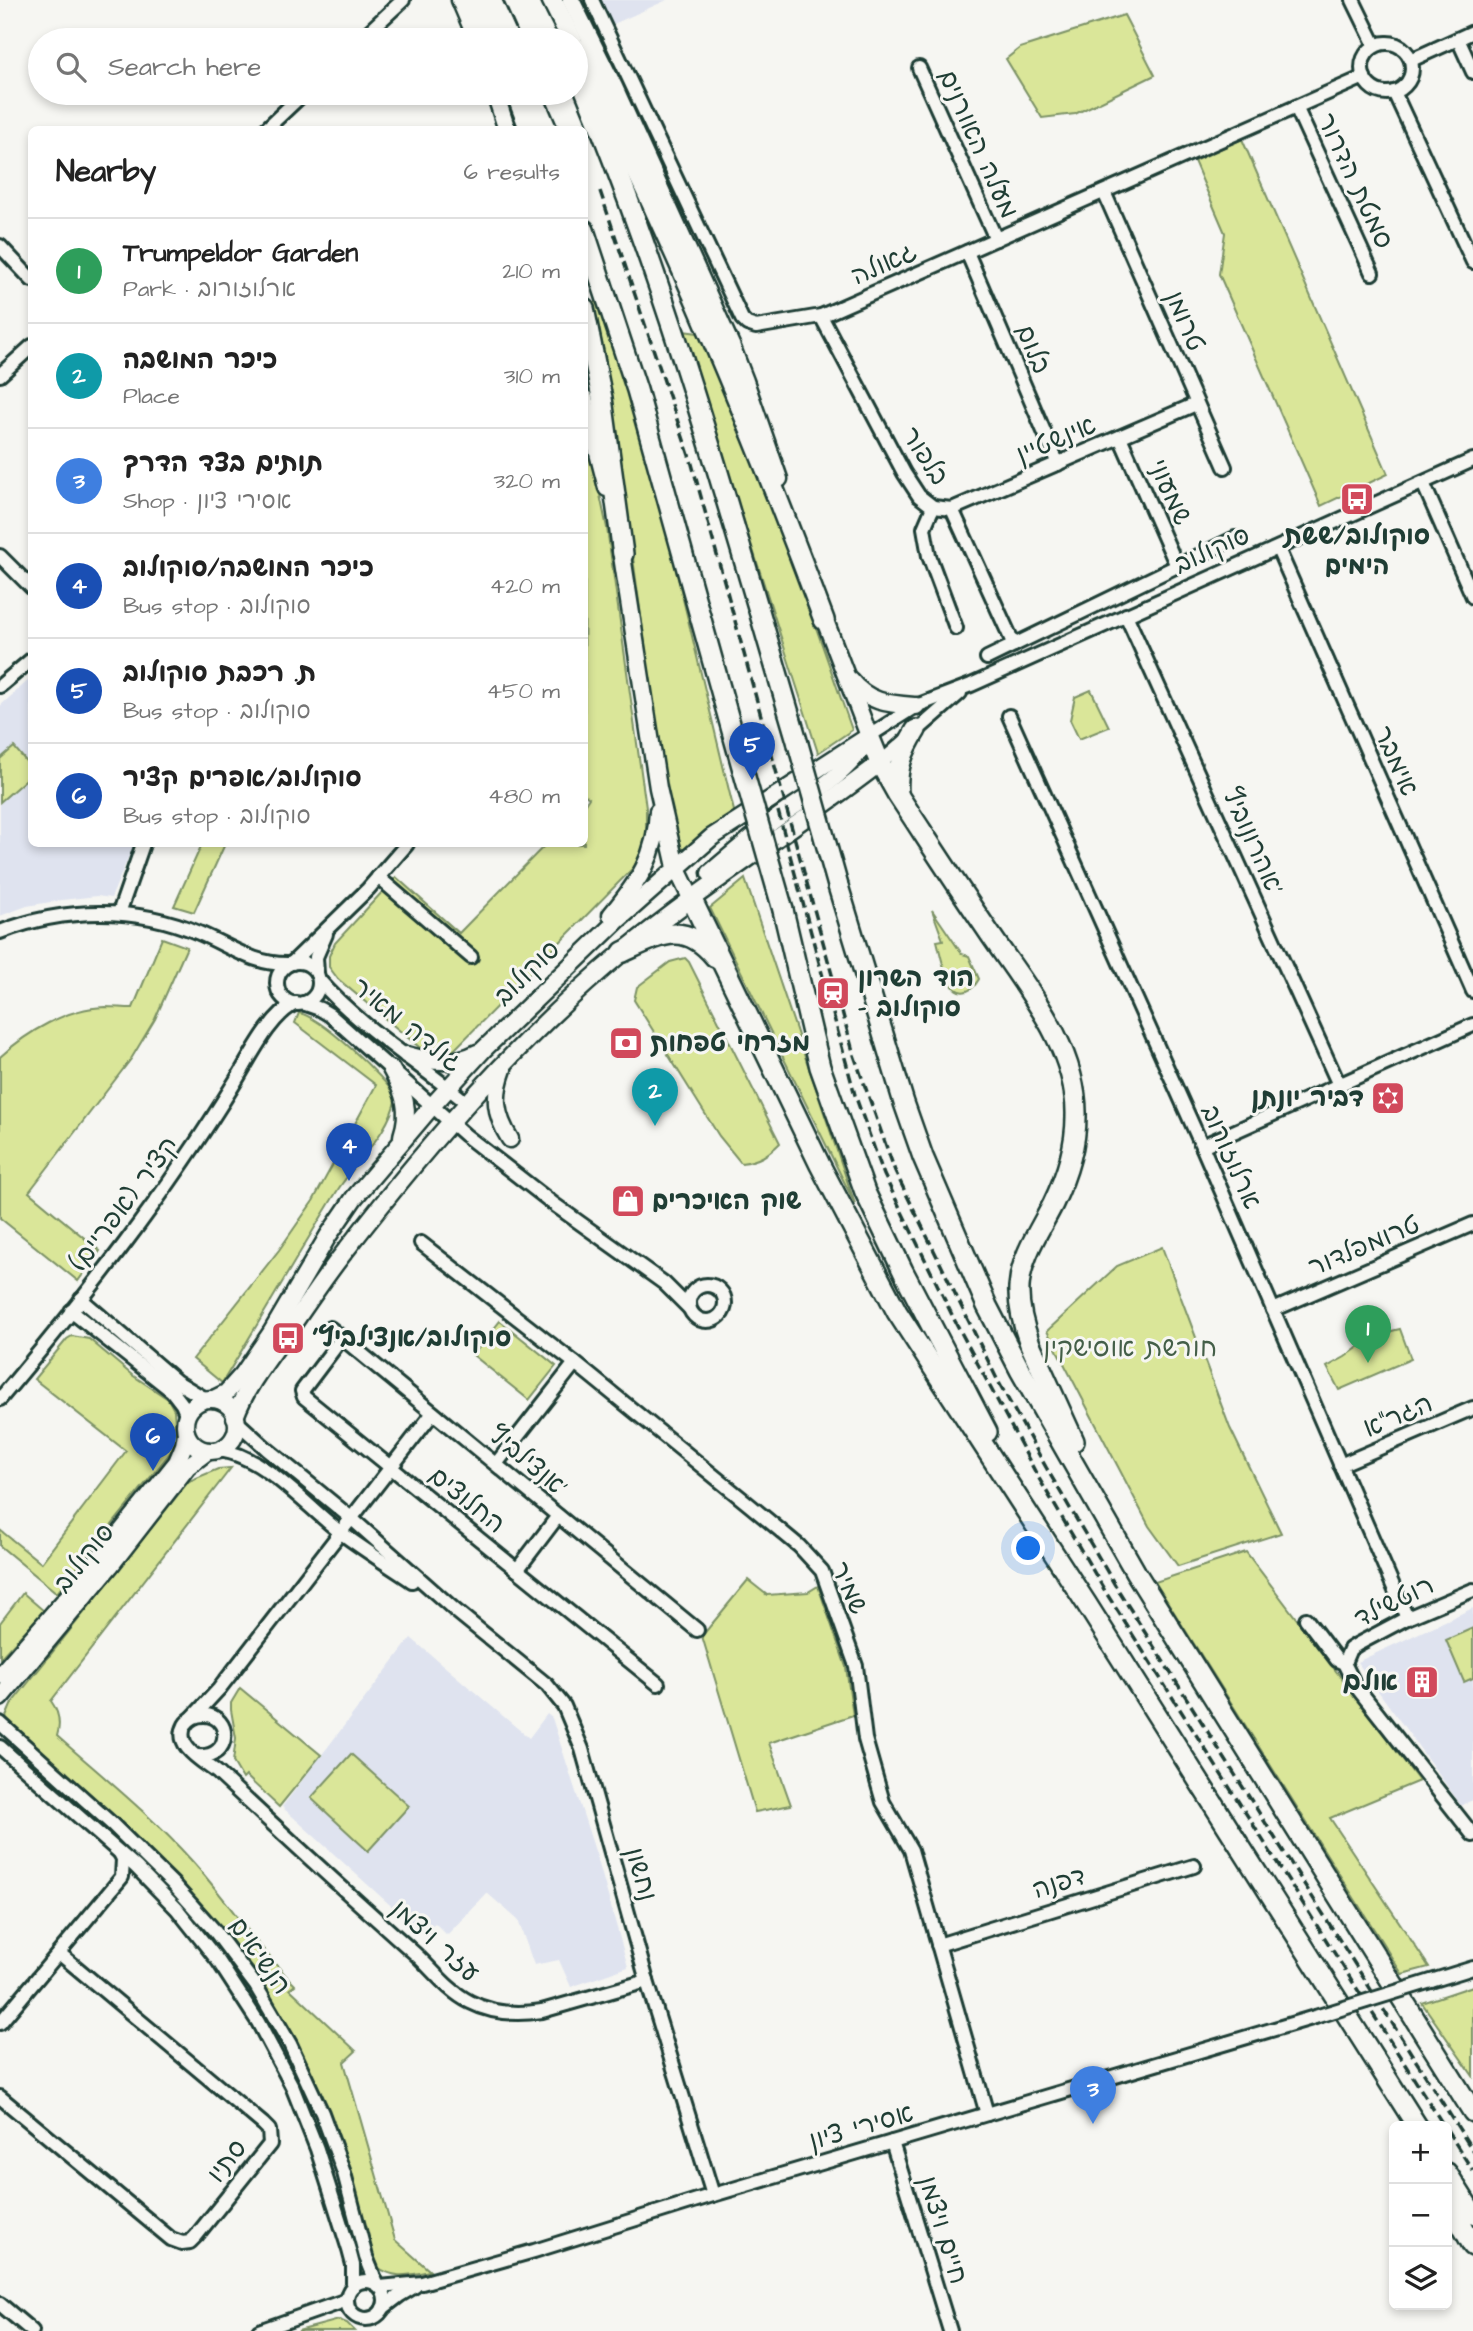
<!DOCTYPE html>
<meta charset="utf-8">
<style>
body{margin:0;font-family:"Architects Daughter","Playpen Sans Hebrew",sans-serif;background:#f2f2f2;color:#222}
.controls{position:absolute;right:21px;bottom:21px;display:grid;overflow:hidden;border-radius:10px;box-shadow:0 4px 10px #0003}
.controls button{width:63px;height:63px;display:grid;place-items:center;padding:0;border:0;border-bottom:2px solid #e0e0e0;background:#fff;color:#222;font:35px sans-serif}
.you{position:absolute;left:1029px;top:1549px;width:24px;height:24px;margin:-18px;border:5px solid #fff;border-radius:50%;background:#1a73e8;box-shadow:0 0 0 10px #1a73e833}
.badge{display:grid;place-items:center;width:46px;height:46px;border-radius:50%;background:#7c3aed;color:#fff;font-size:23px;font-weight:700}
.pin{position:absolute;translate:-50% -58px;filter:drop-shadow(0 2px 4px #0008)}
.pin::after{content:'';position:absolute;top:37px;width:24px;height:21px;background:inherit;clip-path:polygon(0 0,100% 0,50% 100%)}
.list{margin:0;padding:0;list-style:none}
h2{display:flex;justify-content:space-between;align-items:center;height:91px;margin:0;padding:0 28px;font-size:30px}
h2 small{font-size:23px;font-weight:400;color:#767676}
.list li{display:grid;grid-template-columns:46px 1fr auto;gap:21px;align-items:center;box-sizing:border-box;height:105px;padding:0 28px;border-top:2px solid #e0e0e0}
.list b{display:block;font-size:26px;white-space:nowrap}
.list p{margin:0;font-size:23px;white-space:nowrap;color:#767676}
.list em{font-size:23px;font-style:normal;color:#767676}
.icon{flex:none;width:38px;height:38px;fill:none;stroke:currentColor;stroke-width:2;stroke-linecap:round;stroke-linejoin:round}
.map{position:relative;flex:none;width:1473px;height:2331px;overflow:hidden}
.search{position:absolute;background:#fff;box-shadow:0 4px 10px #0003;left:28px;top:28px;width:560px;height:77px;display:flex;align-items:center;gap:18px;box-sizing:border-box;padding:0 24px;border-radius:38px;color:#767676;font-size:26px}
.panel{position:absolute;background:#fff;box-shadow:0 4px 10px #0003;left:28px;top:126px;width:560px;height:721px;border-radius:10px}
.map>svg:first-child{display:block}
.built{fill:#dfe3ef}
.green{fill:#dae699;stroke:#7c9266;stroke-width:2}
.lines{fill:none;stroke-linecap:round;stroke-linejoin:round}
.minor-casing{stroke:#1f3d34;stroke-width:18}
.major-casing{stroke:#1f3d34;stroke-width:21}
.highway-casing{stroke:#1f3d34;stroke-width:24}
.minor{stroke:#f6f6f2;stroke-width:12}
.major{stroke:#f6f6f2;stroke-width:16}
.highway{stroke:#f6f6f2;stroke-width:19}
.rail{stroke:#1f3d34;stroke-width:3.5;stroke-dasharray:10 5;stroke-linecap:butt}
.minor-bridge-casing{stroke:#1f3d34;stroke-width:18;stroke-linecap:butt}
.highway-bridge-casing{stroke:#1f3d34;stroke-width:24;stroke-linecap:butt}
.minor-bridge{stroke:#f6f6f2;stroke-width:12}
.highway-bridge{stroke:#f6f6f2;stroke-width:19}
.labels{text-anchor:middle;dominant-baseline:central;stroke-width:6;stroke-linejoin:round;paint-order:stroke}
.street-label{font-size:26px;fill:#1f3d34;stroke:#f6f6f2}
.poi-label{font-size:26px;font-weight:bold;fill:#1f3d34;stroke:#f6f6f2;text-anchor:start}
.park-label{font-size:26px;fill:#445f48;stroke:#f6f6f2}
</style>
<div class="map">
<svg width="1473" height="2331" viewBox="0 0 1473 2331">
<rect width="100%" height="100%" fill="#f6f6f2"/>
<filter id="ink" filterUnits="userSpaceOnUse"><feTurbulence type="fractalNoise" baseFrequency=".0143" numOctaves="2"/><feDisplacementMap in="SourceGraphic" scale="14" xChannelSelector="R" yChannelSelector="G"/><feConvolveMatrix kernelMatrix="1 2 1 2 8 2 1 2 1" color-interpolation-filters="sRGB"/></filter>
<g filter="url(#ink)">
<g class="built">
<polygon points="595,0 667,0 607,27"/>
<polygon points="31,678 32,844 134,844 111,898 97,896 62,900 27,906 0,916 0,706"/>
<polygon points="1473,1608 1473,1800 1461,1805 1357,1662"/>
<polygon points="411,1638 529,1738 547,1714 552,1718 597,1857 628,1967 571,1987 559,1960 534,1965 518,1920 487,1893 447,1935 435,1923 421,1933 282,1807"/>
</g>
<g class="green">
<polygon points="1124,15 1155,75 1075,114 1042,118 1006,59 1020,48"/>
<polygon points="1242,139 1388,474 1321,506 1219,274 1225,233 1194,161"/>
<path d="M601,302C656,470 693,644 735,815L683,853L665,790L605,355L592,303Z"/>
<polygon points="683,331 698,333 732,403 768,491 852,730 818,753"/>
<polygon points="585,424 607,528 646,808 646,841 634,867 453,1051 441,1057 431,1057 338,979 329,967 329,956 335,943 396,877 459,933 546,844 584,844 585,804 589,798 584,794"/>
<polygon points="1091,690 1109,727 1079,739 1070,720 1075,697"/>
<polygon points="14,747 31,767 31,775 0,802 0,759"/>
<polygon points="202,844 225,844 194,912 174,906"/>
<polygon points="745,879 855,1204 710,908"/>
<path d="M932,910L962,954L969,956L979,979C976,984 973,989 967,991C947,998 941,954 937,941L943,940Z"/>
<path d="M162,938L187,947L155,1019L131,1059L29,1192L100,1251L78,1281L0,1218V1057C27,1032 67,1008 105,1007C114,1007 124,1008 133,1008Z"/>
<path d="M685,958L689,962L780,1143C768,1155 759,1161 741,1163L719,1136L634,1000L637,987L670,962Z"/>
<path d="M299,1013C321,1017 385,1077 396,1097C390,1132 358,1159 339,1188C299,1252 262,1318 222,1383L193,1359L279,1250L313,1201L376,1085L295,1023Z"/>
<polygon points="1162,1247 1230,1428 1281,1533 1178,1566 1149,1526 1047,1331 1117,1266"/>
<polygon points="500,1321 556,1366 529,1400 473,1355"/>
<polygon points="1400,1329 1411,1359 1339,1390 1327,1367 1345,1357 1375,1335"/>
<polygon points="72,1336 89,1339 132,1375 168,1399 174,1410 176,1437 171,1452 57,1593 0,1546 0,1530 41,1563 126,1451 34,1379 67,1339"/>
<path d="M231,1468L51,1701C59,1712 61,1723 57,1736C102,1776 151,1815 192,1861C228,1901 257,1947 295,1985L290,1989L356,2051L344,2062L395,2240L430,2271C408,2275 395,2280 376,2266L347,2169L273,2007L129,1833L11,1724L6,1717L12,1703L189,1481L218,1469Z"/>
<polygon points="1246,1552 1419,1781 1330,1818 1429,1967 1402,1974 1155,1582"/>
<polygon points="748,1580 767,1595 808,1592 818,1586 846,1667 853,1715 769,1743 791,1805 755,1812 702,1636"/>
<polygon points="23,1593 44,1611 0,1658 0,1623"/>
<polygon points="1473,1628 1473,1678 1464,1682 1446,1640"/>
<polygon points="240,1688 321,1755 279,1807 246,1776 243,1779 233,1762 236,1738 231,1710 231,1703"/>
<polygon points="351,1754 409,1806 368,1851 311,1798"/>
<polygon points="1473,1986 1473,2076 1422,2003"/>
<polygon points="339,2320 347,2323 355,2331 298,2331"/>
</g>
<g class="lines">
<g class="minor-casing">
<g id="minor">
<polyline points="592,0 742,319 747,324 756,327 821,316 1364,77"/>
<polyline points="1353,0 1375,45"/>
<polyline points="1458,39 1473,72"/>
<polyline points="360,40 403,0"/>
<circle cx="1387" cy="68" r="25"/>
<polyline points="1411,60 1473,32"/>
<polyline points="919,68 996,239"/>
<polyline points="1394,92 1473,262"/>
<polyline points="1296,107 1372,273"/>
<polyline points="265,130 304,93"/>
<polyline points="1104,192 1225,467"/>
<polyline points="0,246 32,280"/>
<polyline points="967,252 1058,464"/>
<polyline points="821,316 904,473 919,496 933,507 924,528 929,556 956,628"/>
<polyline points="0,375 32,346"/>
<polyline points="1120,437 1177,566"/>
<polyline points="1423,483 1473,597"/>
<polyline points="933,507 952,509 1196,404"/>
<polyline points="952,509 1014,645"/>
<polyline points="1278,549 1473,991"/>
<polyline points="0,556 32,588"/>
<polyline points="1126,615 1339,1085"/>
<polyline points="987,658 1235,538"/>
<polyline points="0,686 32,659"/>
<polyline points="1009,716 1202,1146 1407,1618"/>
<polyline points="869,736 916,706 971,685 1473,460"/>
<polyline points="880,763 960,693"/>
<polyline points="378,877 471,957"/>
<polyline points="119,913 143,844"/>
<path d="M0,932C64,907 136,906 199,933C230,946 254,965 289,964"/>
<circle cx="298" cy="983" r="21"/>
<polyline points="292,963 368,889 407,844"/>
<polyline points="317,974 316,957 326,934"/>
<path d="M319,980C361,1028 419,1063 468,1104"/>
<polyline points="303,1003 320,1009 330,1015 465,1135 555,1205 664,1283 689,1308"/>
<polyline points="1202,1146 1473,1025"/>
<polyline points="421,1243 575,1363 752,1507 799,1546 822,1571 856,1666 865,1739 883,1802 911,1850 987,2114"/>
<circle cx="707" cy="1303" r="18"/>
<polyline points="81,1299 177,1382 207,1400"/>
<polyline points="1273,1310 1473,1224"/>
<polyline points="71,1311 172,1391 182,1404 187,1416"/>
<polyline points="330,1328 697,1630"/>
<polyline points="342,1338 302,1391 304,1397 658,1684"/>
<path d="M0,1399C85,1298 166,1195 235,1082C250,1058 270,1015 296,1003"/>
<polyline points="236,1421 267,1449 351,1518 456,1611 547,1685 564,1706 582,1749 647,1981 713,2195"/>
<path d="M219,1450C264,1456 304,1504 340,1532C363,1549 388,1565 412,1581"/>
<polyline points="496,1464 575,1363"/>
<polyline points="1340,1465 1473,1408"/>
<polyline points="517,1570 558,1516"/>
<polyline points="1306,1619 1337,1660 1344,1663 1355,1685 1473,1835"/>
<polyline points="1344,1663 1350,1649 1358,1644 1407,1618 1473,1590"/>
<polyline points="193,1717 219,1689 433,1413"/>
<polyline points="0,1723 112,1824 173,1884 214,1930 256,1986 290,2044 322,2113 344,2173 366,2257 377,2284"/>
<polyline points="0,1747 136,1867 177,1909 219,1962 258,2022 292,2086 317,2149 349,2250 353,2265 353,2286"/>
<path d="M198,1756C232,1759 232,1715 204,1715C196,1715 189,1719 185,1725C173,1747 205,1762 218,1773C282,1833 346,1892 411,1950C431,1967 446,1990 470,2002C493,2014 517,2015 542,2011L647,1981"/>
<polyline points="938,1945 1194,1866"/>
<polyline points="1431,1981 1473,1968"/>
<polyline points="0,2023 122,1877 123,1859 120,1853"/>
<polyline points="0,2097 171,2239 182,2243 190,2242 196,2236 270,2144 269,2130 263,2124 59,1953"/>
<polyline points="892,2142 950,2331"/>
<circle cx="366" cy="2300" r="19"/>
<polyline points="380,2287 422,2283 534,2251 713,2195 1315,2017"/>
<polyline points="0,2304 32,2331"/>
<polyline points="383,2308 400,2295 415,2286"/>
<polyline points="259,2331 347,2300"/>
</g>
</g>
<g class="major-casing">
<g id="major">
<polyline points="460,0 477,40"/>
<polyline points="571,0 614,87 731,345 745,381 779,479"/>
<polyline points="495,93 507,130"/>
<polyline points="584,398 607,488"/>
<polyline points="620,543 658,788 676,867 691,898"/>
<polyline points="821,610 869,736"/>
<path d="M850,680C868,703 889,704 916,706"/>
<path d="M710,873C731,855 751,838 773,821C805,797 846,777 866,741"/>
<path d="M611,915C639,881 656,857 658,811"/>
<path d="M407,1055C431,1062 454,1065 477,1053"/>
<path d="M391,1069C404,1092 411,1110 402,1136"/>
<path d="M503,1069C493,1096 495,1115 510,1139"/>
<polyline points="214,1399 226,1393 243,1374 271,1333 328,1236 354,1198 432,1106 483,1050 619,919 712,837 869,736"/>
<circle cx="211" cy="1425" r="26"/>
<path d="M235,1417C247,1384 270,1357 291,1327C309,1301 326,1275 346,1250C429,1143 519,1038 624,951C706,884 796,828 880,763"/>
<polyline points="0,1675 85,1577 177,1462 184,1445 186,1433"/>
<polyline points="0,1698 110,1566 187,1467 208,1451"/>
</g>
</g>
<g class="highway-casing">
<g id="highway">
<polyline points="475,0 493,40"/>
<polyline points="491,0 509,40"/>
<polyline points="552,0 572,40"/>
<path d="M576,47C671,232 751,424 824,620"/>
<path d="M576,68C669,287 731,517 798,744"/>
<polyline points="516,93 530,130"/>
<polyline points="531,93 547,130"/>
<polyline points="584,230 637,390 743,770"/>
<polyline points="584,308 602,398 623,554"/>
<path d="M869,736L880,763L898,795C927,839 956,884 986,928C1023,984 1078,1046 1076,1117C1076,1147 1066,1177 1053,1204C1040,1230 1021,1256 1019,1287C1018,1307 1023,1325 1030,1344L1074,1441"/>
<path d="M898,794C896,768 903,751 916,730"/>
<polyline points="838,886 904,1103 923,1157 987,1306 1020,1370 1136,1573 1473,2112"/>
<polyline points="691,898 820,1165 897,1312 1086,1603 1417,2126"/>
<polyline points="783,910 820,1067 865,1192 903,1271 987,1432"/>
<path d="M623,952C661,935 684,920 715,957"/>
<polyline points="1447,2173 1473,2214"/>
<polyline points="1447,2199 1473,2246"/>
</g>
</g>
<use href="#minor" class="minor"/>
<use href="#major" class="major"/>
<use href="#highway" class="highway"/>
<g class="rail">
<polyline points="600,191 692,464 854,1055 895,1171 998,1381 1047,1469 1115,1585 1473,2151"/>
<polyline points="778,811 855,1095 884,1175 955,1321 1037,1475 1105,1591 1444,2126"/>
<polyline points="1447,2130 1473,2171"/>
</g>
<g class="minor-bridge-casing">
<polyline id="minor-bridge" points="1315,2017 1431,1981"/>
</g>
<g class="highway-bridge-casing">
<g id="highway-bridge">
<polyline points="798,744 838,886"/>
<polyline points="743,770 783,910"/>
</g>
</g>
<use href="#minor-bridge" class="minor-bridge"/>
<use href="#highway-bridge" class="highway-bridge"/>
</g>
</g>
<defs>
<g id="bus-square" transform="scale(1.75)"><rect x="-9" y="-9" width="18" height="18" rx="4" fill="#d1495b" stroke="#f6f6f2"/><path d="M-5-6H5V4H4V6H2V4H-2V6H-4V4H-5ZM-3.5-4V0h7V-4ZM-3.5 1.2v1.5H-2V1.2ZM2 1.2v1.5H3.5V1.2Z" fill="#fff"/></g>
<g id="station-square" transform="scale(1.75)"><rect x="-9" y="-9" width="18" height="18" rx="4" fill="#d1495b" stroke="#f6f6f2"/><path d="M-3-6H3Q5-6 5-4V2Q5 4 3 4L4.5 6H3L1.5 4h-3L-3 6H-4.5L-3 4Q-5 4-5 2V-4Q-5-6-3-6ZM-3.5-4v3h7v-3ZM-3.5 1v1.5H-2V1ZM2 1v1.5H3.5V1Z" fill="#fff"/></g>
<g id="bank-square" transform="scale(1.75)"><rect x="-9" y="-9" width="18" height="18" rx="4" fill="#d1495b" stroke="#f6f6f2"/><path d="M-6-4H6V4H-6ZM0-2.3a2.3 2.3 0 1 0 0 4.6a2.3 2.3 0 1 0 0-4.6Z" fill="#fff"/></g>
<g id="synagogue-square" transform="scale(1.75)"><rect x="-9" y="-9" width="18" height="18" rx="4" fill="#d1495b" stroke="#f6f6f2"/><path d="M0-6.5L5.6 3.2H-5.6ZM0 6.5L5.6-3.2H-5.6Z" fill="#fff"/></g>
<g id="shop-square" transform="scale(1.75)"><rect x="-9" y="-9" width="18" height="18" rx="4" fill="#d1495b" stroke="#f6f6f2"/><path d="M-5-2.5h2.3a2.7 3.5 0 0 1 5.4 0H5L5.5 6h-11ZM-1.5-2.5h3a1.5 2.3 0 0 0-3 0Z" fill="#fff"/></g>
<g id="building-square" transform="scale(1.75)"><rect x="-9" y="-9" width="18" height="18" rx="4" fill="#d1495b" stroke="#f6f6f2"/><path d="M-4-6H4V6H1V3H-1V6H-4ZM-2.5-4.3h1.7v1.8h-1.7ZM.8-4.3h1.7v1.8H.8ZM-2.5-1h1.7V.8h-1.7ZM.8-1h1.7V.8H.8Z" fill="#fff"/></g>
</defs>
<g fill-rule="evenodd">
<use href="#bus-square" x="1357" y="499"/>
<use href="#station-square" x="833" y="993"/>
<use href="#bank-square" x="626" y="1043"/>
<use href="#synagogue-square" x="1388" y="1098"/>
<use href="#shop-square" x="628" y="1201"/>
<use href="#bus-square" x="288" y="1338"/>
<use href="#building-square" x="1422" y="1682"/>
</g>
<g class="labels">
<g class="street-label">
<text transform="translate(978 144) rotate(66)">מעלה האורנים</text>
<text transform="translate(1355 181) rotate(65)">סמטת הדרור</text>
<text transform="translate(884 264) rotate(-24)">גאולה</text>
<text transform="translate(1185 321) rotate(67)">טרומן</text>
<text transform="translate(1033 349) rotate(67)">בלום</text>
<text transform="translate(1056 440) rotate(-23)">אינשטיין</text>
<text transform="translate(925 456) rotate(57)">בלפור</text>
<text transform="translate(1170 492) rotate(66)">שמעוני</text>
<text transform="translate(1212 550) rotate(-24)">סוקולוב</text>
<text transform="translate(1396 761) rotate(66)">אימבר</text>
<text transform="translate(1253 841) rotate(66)">אהרונוביץ'</text>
<text transform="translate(527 973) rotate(-44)">סוקולוב</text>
<text transform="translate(407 1025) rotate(39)">גולדה מאיר</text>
<text transform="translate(1231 1157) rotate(66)">ארלוזורוב</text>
<text transform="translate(124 1204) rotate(-53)">קציר (אפריים)</text>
<text transform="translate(1364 1246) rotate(-23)">טרומפלדור</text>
<text transform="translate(1398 1416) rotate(-23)">הגר"א</text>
<text transform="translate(528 1461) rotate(40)">אנצילביץ'</text>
<text transform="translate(467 1500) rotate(39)">החלוצים</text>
<text transform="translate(84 1558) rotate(-51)">סוקולוב</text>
<text transform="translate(849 1588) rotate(66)">שמיר</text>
<text transform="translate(1394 1602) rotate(-26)">רוטשילד</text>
<text transform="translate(641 1874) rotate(74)">נחשון</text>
<text transform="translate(1059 1883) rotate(-17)">דפנה</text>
<text transform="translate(435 1941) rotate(42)">עזר ויצמן</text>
<text transform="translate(260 1956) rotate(55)">הנשיאים</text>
<text transform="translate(861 2127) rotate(-16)">אסירי ציון</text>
<text transform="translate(227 2161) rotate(-52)">סתיו</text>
<text transform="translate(943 2230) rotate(73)">חיים ויצמן</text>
</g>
<g class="poi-label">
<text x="1357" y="536" text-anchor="middle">סוקולוב/ששת<tspan x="1357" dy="30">הימים</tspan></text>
<text x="858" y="978">הוד השרון<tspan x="858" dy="30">- סוקולוב</tspan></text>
<text x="650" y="1043">מזרחי טפחות</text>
<text x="1364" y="1098" text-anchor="end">דביר יונתן</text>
<text x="652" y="1201">שוק האיכרים</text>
<text x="312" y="1338">סוקולוב/אנצילביץ׳</text>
<text x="1398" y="1682" text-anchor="end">אולם</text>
</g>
<g class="park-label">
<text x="1130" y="1348">חורשת אוסישקין</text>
</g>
</g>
</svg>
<div class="controls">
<button>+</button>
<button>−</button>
<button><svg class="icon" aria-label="layers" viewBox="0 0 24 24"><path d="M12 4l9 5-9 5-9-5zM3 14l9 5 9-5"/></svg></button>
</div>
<div class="you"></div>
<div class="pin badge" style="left:1368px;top:1363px;background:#2e9e5b">1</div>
<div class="pin badge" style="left:655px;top:1126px;background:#0f9aa8">2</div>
<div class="pin badge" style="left:1093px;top:2124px;background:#3f7fe0">3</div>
<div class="pin badge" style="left:349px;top:1181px;background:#1a4fb4">4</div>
<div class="pin badge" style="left:752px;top:780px;background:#1a4fb4">5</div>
<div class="pin badge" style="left:153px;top:1471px;background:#1a4fb4">6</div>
<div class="search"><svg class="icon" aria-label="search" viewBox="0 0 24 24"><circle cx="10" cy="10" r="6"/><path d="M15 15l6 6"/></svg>Search here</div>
<section class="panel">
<h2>Nearby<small>6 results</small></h2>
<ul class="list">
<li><span class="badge" style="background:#2e9e5b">1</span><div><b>Trumpeldor Garden</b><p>Park · ארלוזורוב</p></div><em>210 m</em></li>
<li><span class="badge" style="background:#0f9aa8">2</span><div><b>כיכר המושבה</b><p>Place</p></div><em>310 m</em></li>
<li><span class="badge" style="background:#3f7fe0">3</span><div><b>תותים בצד הדרך</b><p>Shop · אסירי ציון</p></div><em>320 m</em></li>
<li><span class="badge" style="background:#1a4fb4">4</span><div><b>כיכר המושבה/סוקולוב</b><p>Bus stop · סוקולוב</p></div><em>420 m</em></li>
<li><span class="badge" style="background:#1a4fb4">5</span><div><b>ת. רכבת סוקולוב</b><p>Bus stop · סוקולוב</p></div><em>450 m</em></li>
<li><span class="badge" style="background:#1a4fb4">6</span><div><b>סוקולוב/אפרים קציר</b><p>Bus stop · סוקולוב</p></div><em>480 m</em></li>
</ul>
</section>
</div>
